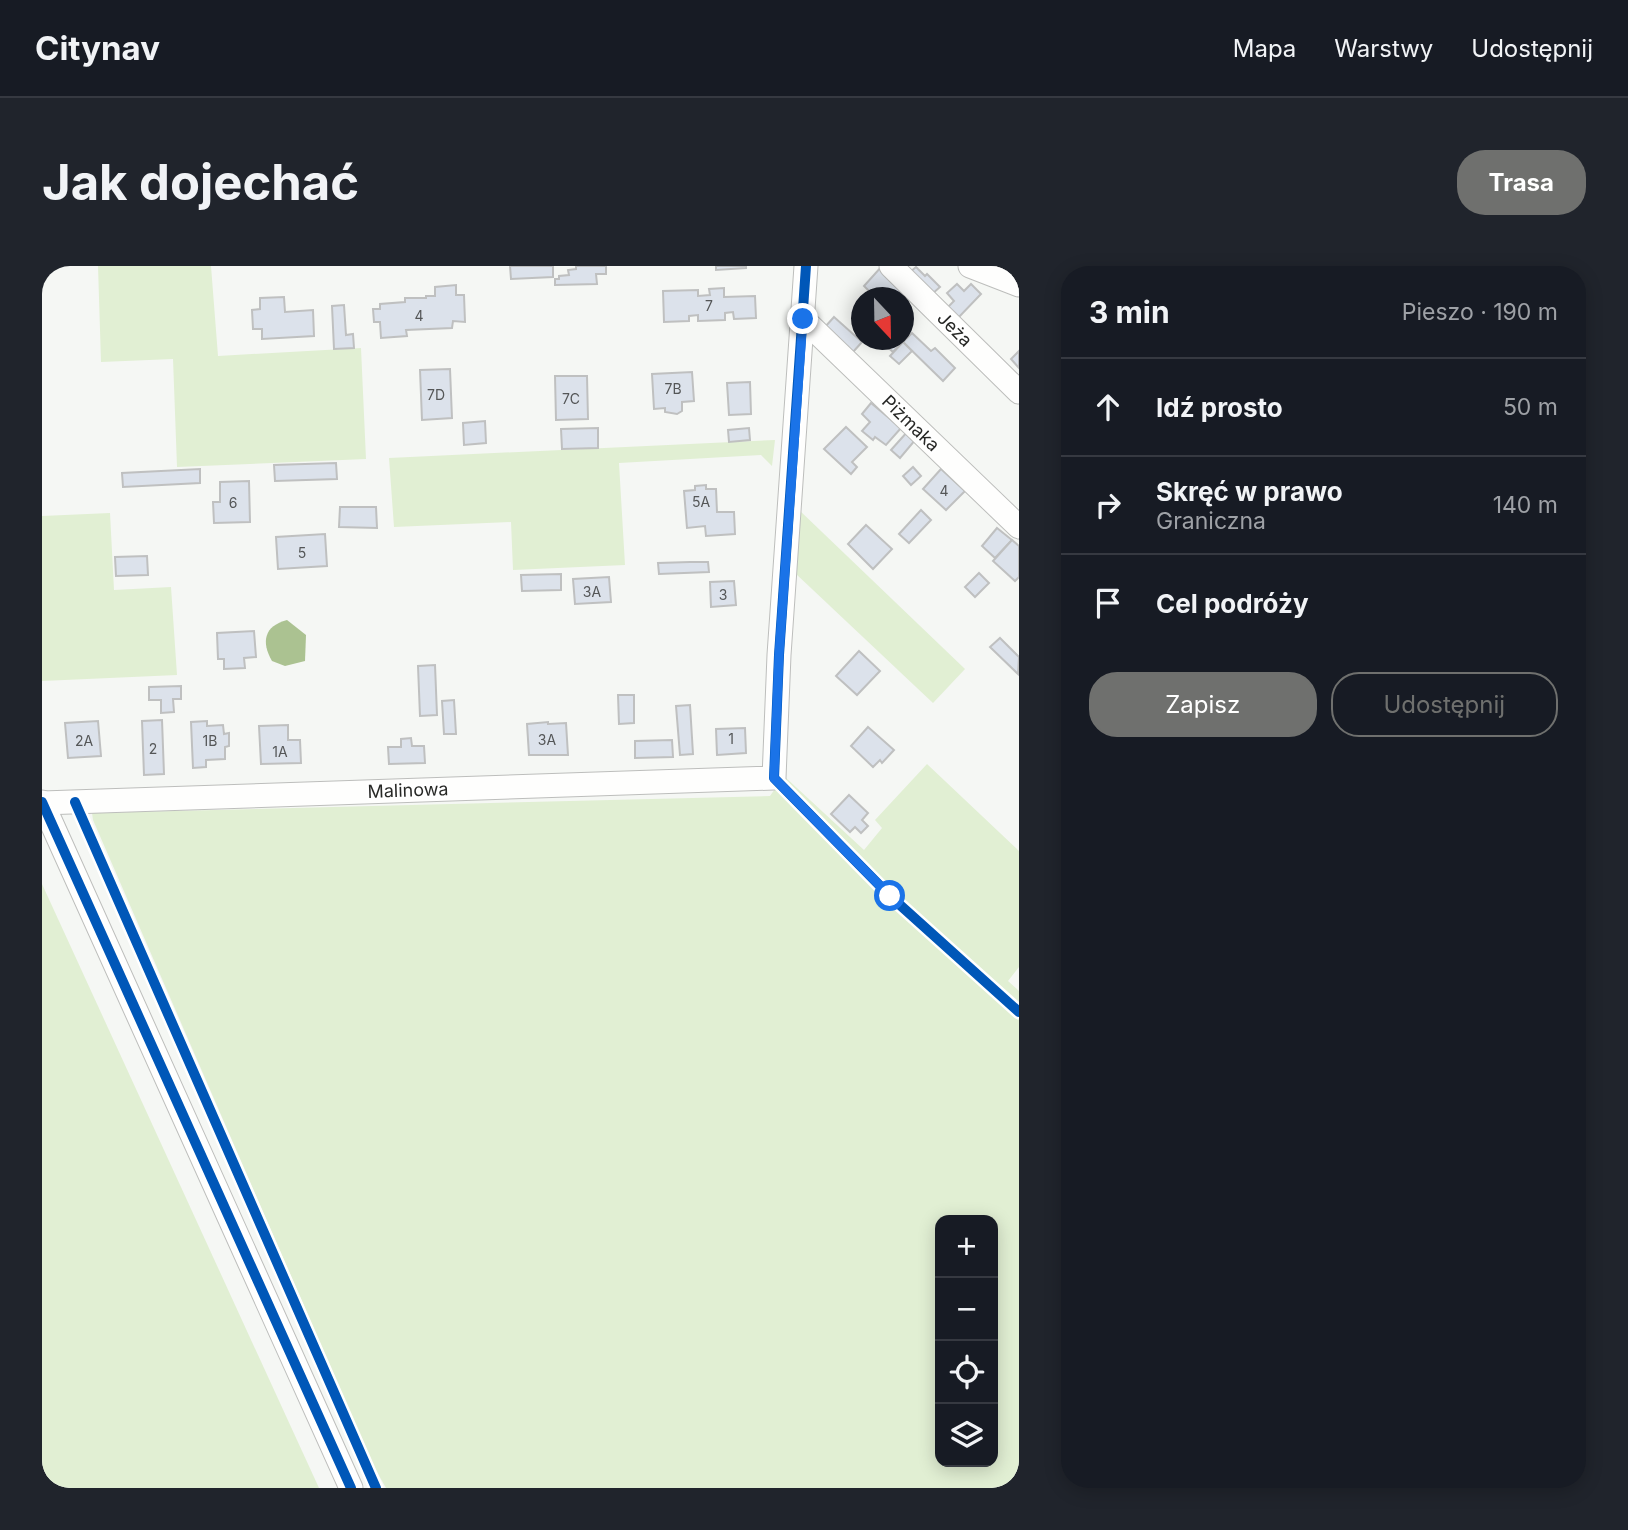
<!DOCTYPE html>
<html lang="pl">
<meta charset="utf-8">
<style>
body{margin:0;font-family:Inter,sans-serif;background:#20242c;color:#f1f3f6}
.controls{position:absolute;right:21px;bottom:21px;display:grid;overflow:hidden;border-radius:14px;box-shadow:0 4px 18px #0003}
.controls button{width:63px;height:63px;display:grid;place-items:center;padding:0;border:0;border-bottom:2px solid #363941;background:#171b24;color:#f1f3f6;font:35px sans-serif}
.compass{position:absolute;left:809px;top:21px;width:63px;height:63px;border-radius:50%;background:#171b24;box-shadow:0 4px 18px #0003;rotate:158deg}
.stop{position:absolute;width:21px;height:21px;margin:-16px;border:5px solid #1a73e8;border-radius:50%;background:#fff}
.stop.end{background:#1a73e8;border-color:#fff;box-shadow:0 2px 7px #0008}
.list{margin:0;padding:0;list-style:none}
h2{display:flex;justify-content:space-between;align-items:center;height:91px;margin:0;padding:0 28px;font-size:30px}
h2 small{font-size:23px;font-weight:400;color:#9ea1a6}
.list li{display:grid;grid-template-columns:46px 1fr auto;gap:21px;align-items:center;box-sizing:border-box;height:98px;padding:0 28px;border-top:2px solid #363941}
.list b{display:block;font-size:26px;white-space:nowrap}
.list p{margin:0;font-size:23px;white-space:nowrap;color:#9ea1a6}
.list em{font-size:23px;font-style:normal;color:#9ea1a6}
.actions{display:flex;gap:14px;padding:21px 28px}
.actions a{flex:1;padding:16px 0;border:2px solid #6f706e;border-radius:28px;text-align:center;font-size:24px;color:#6f706e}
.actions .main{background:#6f706e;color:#fff}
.icon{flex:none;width:38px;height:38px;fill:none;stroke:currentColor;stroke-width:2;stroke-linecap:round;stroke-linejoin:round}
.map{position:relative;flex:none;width:977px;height:1222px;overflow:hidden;border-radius:28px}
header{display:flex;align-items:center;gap:42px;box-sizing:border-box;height:98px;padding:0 35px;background:#171b24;border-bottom:2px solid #363941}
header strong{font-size:33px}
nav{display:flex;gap:38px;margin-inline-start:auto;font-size:24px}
.intro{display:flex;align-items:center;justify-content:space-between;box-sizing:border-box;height:168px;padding:0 42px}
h1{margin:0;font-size:49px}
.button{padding:18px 32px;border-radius:28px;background:#6f706e;color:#fff;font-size:24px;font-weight:700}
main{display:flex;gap:42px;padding:0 42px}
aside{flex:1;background:#171b24;border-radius:28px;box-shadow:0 4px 18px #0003}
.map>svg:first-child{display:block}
.green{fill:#e1efd3;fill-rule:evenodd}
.water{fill:#abc291}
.building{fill:#dce2eb;stroke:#bfc0c0;stroke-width:2}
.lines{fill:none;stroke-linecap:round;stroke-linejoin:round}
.service-casing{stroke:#bdbebc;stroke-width:13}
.minor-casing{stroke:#bdbebc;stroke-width:25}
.service{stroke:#fefefd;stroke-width:10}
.minor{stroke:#fefefd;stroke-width:23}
.cycleway-casing{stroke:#fff;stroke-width:15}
.cycleway{stroke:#0057b8;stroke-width:10}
.route{stroke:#1a73e8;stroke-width:9}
.labels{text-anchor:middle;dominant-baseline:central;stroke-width:5;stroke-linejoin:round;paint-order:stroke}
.number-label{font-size:14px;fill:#545657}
.street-label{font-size:18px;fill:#272826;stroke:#fff}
</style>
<header>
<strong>Citynav</strong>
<nav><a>Mapa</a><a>Warstwy</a><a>Udostępnij</a></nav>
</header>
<div class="intro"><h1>Jak dojechać</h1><a class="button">Trasa</a></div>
<main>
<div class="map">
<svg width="977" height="1222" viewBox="0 0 977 1222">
<rect width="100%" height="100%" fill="#f5f7f4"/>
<g class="green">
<polygon points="56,0 169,0 176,90 319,82 324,193 135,201 131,93 59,96"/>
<polygon points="733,174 730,200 719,189 577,197 583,299 471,304 469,256 352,261 347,192"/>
<polygon points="756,243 923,403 891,437 753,307"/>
<polygon points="68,247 72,324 129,321 135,409 0,415 0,250"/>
<path d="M885,498L977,585V701L966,715L977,725V1222H344L331,1199L51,554L50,547L728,530L742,510L822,584L840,562L833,554ZM898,954H951V1196H898Z"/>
<polygon points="0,618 277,1222 0,1222"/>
</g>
<path class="water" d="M245,354L264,369L263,395L243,400L230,395C219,376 222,360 245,354Z"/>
<g class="building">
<polygon points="468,0 511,0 511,11 469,13"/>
<polygon points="534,0 564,0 564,8 554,8 555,18 513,19 513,13 517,13 517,10 527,9 526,4 534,3"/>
<polygon points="674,0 704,0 704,2 674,4"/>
<polygon points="840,0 867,28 862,33 834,32 822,20"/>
<polygon points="874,1 883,10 885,8 898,21 889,29 867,7"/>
<polygon points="915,18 922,25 929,18 939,28 916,52 906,41 912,35 905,27"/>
<polygon points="414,19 414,29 422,29 423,56 411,55 410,62 364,64 365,70 339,72 338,56 332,56 331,43 338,43 338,38 363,36 363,32 384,32 384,30 393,30 393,21"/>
<polygon points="682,22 682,31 713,30 714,52 692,53 691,46 683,47 683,54 656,55 656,49 647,50 647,55 622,56 621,25 656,24 656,30 668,29 667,23"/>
<polygon points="242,31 243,46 271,44 272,70 220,73 220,63 211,63 210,44 218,43 218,32"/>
<polygon points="302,39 304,69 311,68 312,82 292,83 290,40"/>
<polygon points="792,51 820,76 811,86 783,61"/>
<polygon points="870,67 889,85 893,82 913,102 901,115 861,76"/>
<polygon points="838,74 856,74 860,77 851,86"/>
<polygon points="861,76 870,85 857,98 848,90"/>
<polygon points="977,85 977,102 969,93"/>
<polygon points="408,103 410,152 380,154 378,104"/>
<polygon points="650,106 652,135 640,136 640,145 635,148 623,146 623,142 612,143 610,108"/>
<polygon points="513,110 545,110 546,153 514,154"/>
<polygon points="708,116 709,148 687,149 685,117"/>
<polygon points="829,137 859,162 844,179 833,171 831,174 820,165 828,156 820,148"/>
<polygon points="443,155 444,177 422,179 421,157"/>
<polygon points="804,161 825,181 810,196 815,201 809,208 782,183"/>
<polygon points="556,162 556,182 520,183 519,163"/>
<polygon points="707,162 708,174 687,176 686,164"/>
<polygon points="866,165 874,173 858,192 849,184"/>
<polygon points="294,197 295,213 233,215 232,199"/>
<polygon points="871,201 879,210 869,219 861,210"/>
<polygon points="158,203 158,217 81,221 80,207"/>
<polygon points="899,203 923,225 904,244 881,223"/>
<polygon points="207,215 208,256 172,257 171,236 178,236 178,216"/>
<polygon points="664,219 664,223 674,223 675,246 692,246 693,268 664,270 663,260 645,262 642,225 653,224 653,220"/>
<polygon points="298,241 334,241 335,262 297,261"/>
<polygon points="879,244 889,254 867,277 857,268"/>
<polygon points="824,259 850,283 831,303 806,278"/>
<polygon points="955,262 970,274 953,292 940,280"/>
<polygon points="283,268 285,300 236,303 234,271"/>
<polygon points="970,274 977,280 977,311 973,315 951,295"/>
<polygon points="105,290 106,309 74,310 73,291"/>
<polygon points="648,296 666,296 667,306 617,308 616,297"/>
<polygon points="937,307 947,317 933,331 923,321"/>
<polygon points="519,308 519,324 480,325 479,309"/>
<polygon points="567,311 569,336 533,338 531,313"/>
<polygon points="692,315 694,339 669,341 668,316"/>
<polygon points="212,365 214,391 202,392 203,402 182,403 182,393 176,393 175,367"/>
<polygon points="958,372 977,391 976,408 948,381"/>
<polygon points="817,385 838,405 815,429 794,410"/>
<polygon points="393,399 395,449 378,450 376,400"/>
<polygon points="139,420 139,433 131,433 132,446 119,447 119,434 107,434 107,421"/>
<polygon points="576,429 592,429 592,457 577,458"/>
<polygon points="412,434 414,468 402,468 400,435"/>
<polygon points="648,439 651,488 638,489 634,440"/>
<polygon points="120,454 122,508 102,509 100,455"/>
<polygon points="56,455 59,490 26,492 23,457"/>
<polygon points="165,455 165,460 181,459 182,468 187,467 187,480 183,481 183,493 164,494 164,501 151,502 149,456"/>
<polygon points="506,456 506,458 524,457 526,489 487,489 485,458"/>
<polygon points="246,459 246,474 258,474 259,497 219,498 217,460"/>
<polygon points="826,461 852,484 840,497 838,494 831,501 809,480"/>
<polygon points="703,462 704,487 675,489 674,463"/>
<polygon points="369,472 370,480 382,480 383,497 347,498 346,481 359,481 359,473"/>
<polygon points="630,474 631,491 593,492 593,475"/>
<polygon points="807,529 826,547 820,554 826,560 819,567 813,561 808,566 789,548"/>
</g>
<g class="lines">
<g class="service-casing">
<polyline id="service" points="732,512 848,630 977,746"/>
</g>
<g class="minor-casing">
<g id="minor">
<polyline points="849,0 977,126"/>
<polyline points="928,0 977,19"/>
<polyline points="761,53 977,261"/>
<polyline points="0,536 309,1222"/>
<polyline points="0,537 732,512 737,389 764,0"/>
</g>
</g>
<use href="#service" class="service"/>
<use href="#minor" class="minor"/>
<g class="cycleway-casing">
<g id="cycleway">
<polyline points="764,0 737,389 732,512 848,630 977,746"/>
<polyline points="0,536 309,1222"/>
<polyline points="33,536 334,1222"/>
</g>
</g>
<use href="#cycleway" class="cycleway"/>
</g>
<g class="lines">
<polyline class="route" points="761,53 737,389 732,512 848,630"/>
</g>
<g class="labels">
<g class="number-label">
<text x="667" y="39">7</text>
<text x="377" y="49">4</text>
<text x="631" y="122">7B</text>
<text x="394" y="128">7D</text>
<text x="529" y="132">7C</text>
<text x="902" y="224">4</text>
<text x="659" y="235">5A</text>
<text x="191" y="236">6</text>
<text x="260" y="286">5</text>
<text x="550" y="325">3A</text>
<text x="681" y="328">3</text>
<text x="689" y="472">1</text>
<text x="505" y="473">3A</text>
<text x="42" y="474">2A</text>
<text x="168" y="474">1B</text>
<text x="111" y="482">2</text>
<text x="238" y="485">1A</text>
</g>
<g class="street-label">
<text transform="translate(913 63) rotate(45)">Jeża</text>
<text transform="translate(869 157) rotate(44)">Piżmaka</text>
<text transform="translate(366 524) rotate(-2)">Malinowa</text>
</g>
</g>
</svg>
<div class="controls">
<button>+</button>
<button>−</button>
<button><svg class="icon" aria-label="locate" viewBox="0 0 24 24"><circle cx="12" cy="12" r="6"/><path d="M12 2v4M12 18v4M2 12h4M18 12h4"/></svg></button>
<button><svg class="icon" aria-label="layers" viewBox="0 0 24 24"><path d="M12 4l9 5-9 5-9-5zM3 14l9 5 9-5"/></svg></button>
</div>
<svg class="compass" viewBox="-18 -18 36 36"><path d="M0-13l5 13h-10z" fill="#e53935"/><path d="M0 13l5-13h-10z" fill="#9ea1a6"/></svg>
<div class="stop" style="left:848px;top:630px"></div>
<div class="stop end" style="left:761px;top:53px"></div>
</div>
<aside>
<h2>3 min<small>Pieszo · 190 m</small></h2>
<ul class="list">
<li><svg class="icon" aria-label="ahead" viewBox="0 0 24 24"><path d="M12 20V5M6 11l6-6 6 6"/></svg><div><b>Idź prosto</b></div><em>50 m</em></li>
<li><svg class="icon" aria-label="right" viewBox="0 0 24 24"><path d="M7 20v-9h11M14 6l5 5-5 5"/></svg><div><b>Skręć w prawo</b><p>Graniczna</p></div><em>140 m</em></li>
<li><svg class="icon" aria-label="arrive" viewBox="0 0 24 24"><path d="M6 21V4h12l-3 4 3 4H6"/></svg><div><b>Cel podróży</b></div></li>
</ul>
<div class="actions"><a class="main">Zapisz</a><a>Udostępnij</a></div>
</aside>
</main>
